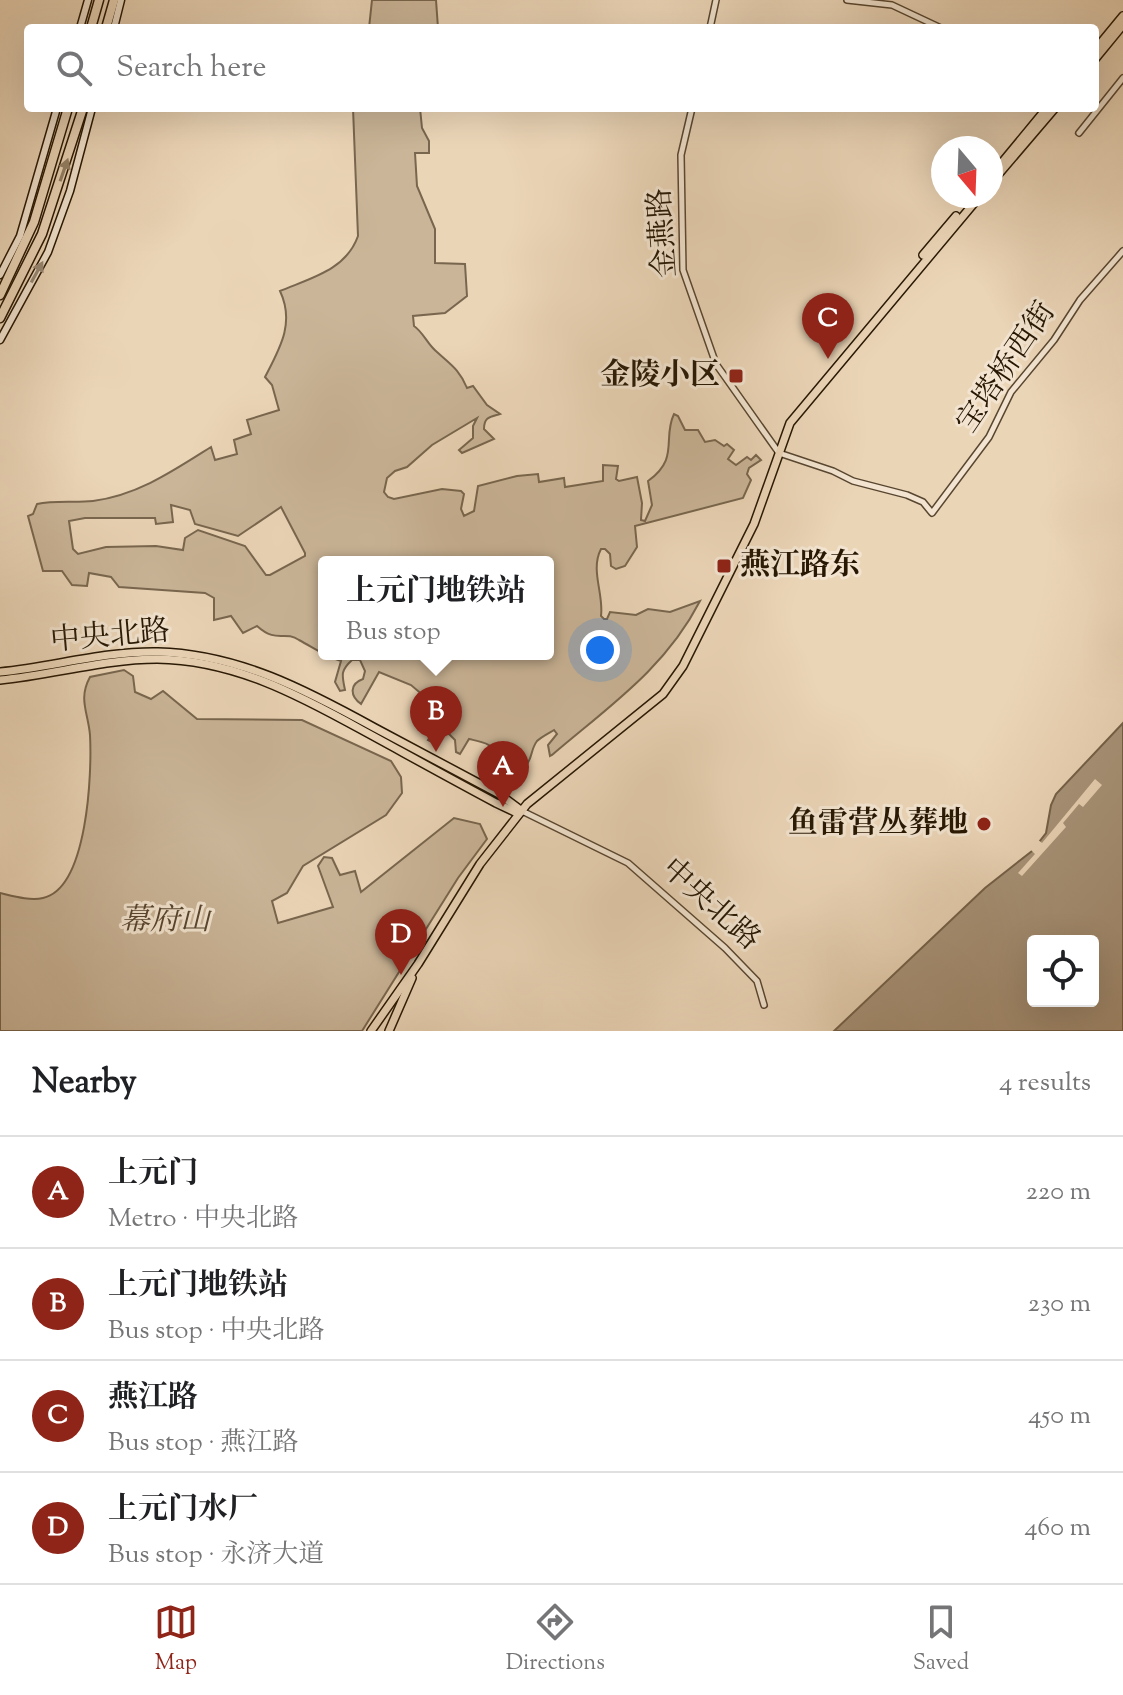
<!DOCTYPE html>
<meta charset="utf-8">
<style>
body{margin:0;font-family:"Sorts Mill Goudy","Noto Serif SC",serif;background:#f6f6f6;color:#202124}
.controls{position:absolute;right:24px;bottom:24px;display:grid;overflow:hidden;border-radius:8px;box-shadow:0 8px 32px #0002}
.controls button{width:72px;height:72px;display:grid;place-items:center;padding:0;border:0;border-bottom:2px solid #e0e0e0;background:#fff;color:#202124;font:40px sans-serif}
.compass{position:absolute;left:931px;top:136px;width:72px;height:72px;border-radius:50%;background:#fff;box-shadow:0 8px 32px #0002;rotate:161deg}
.you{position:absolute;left:600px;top:650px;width:28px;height:28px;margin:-20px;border:6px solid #fff;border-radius:50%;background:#1a73e8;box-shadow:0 0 0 12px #1a73e833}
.badge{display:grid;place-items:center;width:52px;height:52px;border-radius:50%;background:#8f2418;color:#fff;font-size:26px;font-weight:700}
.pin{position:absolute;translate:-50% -66px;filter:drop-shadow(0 2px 4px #0008)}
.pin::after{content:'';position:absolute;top:42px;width:28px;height:24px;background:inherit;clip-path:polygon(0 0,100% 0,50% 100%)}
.popup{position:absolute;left:318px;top:556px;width:236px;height:104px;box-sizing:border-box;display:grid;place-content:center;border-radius:8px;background:#fff;filter:drop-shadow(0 2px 6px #0005);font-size:26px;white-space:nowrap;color:#757577}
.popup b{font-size:30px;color:#202124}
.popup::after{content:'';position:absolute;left:50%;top:100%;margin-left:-16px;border:16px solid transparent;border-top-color:#fff}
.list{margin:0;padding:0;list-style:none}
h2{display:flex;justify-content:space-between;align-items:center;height:104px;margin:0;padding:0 32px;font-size:34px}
h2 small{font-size:26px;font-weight:400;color:#757577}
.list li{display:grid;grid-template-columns:52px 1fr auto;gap:24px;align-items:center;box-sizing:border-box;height:112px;padding:0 32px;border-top:2px solid #e0e0e0}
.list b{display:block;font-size:30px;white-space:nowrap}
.list p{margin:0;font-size:26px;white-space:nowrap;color:#757577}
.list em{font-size:26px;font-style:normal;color:#757577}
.icon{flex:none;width:44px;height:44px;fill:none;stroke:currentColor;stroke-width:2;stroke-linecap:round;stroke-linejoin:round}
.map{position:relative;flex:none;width:1123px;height:1031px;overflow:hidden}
.search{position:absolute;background:#fff;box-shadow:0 8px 32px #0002;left:24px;right:24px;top:24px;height:88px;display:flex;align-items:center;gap:20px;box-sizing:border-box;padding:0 28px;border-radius:8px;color:#757577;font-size:30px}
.sheet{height:552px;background:#fff}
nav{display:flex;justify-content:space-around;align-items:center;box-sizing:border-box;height:112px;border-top:2px solid #e0e0e0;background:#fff;font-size:22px;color:#757577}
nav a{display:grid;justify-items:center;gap:4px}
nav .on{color:#8f2418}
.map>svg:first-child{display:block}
.green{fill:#cab598;stroke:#78664e;stroke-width:2;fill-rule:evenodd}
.water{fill:#a8947a;stroke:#74624a;stroke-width:2;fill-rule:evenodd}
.pier{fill:#ebd5b7}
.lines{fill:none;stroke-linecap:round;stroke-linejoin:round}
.street-casing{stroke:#584630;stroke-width:8}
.secondary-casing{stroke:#271703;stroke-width:9}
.primary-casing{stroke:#271703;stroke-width:10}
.highway-casing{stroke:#271703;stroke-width:11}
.street{stroke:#f2e4d0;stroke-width:5}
.secondary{stroke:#f2e4d0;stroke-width:6}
.primary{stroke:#ebd5b7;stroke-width:7}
.highway{stroke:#ebd5b7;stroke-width:8}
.oneway{fill:#938066}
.oneway2{fill:#978874}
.poi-dot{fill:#8f2418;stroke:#f2e4d0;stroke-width:3}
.labels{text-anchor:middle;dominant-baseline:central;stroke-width:6;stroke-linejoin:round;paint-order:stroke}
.street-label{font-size:30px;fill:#271703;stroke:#f2e4d0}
.poi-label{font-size:30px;font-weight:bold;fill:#271703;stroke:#f2e4d0;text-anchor:end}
.park-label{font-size:30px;font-style:italic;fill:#584630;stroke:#f2e4d0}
</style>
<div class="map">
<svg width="1123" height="1031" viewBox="0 0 1123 1031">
<rect width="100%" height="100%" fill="#ebd5b7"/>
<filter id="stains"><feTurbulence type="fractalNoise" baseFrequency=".0025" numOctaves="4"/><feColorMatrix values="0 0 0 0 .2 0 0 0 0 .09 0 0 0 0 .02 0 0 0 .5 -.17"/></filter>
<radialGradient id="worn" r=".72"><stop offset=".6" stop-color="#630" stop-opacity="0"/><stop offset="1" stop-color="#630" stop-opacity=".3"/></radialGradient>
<g class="green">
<polygon points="372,0 436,0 438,28 369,28"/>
<path d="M353,108H420L422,128L429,141V153H415L417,186L435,229V263L465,264L467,296L445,313L413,316L414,326C424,333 427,344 437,352C450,364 460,370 467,388L473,386L487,405L500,414C490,417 484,417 484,429L494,439L462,453L459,450L473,438V426L477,418L432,445L407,467L395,471L387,478L384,492L388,497L394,499L442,489L461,491L464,494L461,509L464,516L474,511L478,486L517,476L538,474L539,482L564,478L565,487L603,481V465L618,466L616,479L619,481L637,477L642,503L641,520L645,521L652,505L648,481C680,458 662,439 674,414L678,416L685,430H698L705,442L715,440L724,446L727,444L734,450L728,459L736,465L747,457L751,460L756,455L761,460L749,468L747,474L751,480L743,498L635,526L637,547L625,566L616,569L611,566L610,554L605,549H601C590,570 604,594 601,616L604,619H607L610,612L636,615L648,609L670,612L700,601C665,669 608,707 552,755L550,756L548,745L557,734L554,730C549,733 541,737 537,741C528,753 535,766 514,770L504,765L495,775L485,774L493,768L498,758C494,743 482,742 469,739L460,754L456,752L455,740L449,734H440L434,743L428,740L444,713L411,685L379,672L361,704C350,696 349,684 363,679L365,671L360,660H352C340,671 342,675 345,690L340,691L335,682L341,661C324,656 314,648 299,640C284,630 277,644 257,626L243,633L231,616L214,620V598L205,593L119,587L111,577L89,573L87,586L72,585L62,571H43L28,516L33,514L37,504C55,500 75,503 93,501C138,495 173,471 211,447L215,460L237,454L234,440L251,434L247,420L279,410L272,385L265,377C280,348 295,323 280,291C311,278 346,270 358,236ZM171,505L190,510L195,524L238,536L281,507L305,553V556L270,575H266L245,546L198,530L185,538L183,550L156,546L106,547L78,554L73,549L69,521L85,518H155L156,524L173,522ZM324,562H548V654H324Z"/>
<path d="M124,670L133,676L135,692L151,699L163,691L197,719L302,720L391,761L401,777L402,793L386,815L303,866L287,893L272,901L278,923L333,907L318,866L324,857L332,858L340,875L355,871L361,892L454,818L480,824L487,839L458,878L362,1031H0V893C13,896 30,901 43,898C88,888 92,772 90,735C88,712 78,699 90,677Z"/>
</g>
<path class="water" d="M1123,723V1031H834L985,888L1032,851L1046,833L1051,805L1056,794ZM1033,941H1093V1001H1033Z"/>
<polygon class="pier" points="1095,779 1102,785 1083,807 1079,804 1063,823 1066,827 1022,876 1018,873 1035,854 1029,848 1037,839 1042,843"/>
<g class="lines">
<g class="street-casing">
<g id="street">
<polyline points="847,0 892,5 941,28"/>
<polyline points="710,28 716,0"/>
<polyline points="692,108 681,155 683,270 716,364 779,453 833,471 853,481 907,495 923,502 932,513 989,437 1011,392 1054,340 1080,300 1123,251"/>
<polyline points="1079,133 1123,78"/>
<polyline points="522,811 628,863 725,948 757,981 764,1005"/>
</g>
</g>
<g class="secondary-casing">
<g id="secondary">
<polyline points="80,28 88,0"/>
<polyline points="114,28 121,0"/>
<polyline points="0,275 20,236 57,108"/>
<polyline points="0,340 48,252 70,191 92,108"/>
</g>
</g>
<g class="primary-casing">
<g id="primary">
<polyline points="1095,50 1123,16"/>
<polyline points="1095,59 1123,25"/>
<polyline points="995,171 1047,108"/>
<polyline points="991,183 1055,108"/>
<polyline points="923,255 956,216"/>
<path d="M0,672C53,667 104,651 158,652C238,654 306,690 375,728C416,750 457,772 499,794L522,811"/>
<path d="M0,680C53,675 104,659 157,659C233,660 297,694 362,730C406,754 451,779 496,803L515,812L522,811"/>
<polyline points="371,1031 418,964 480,864 527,804 663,694 683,666 754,524 790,423 980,196"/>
<polyline points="389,1031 412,978"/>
</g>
</g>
<g class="highway-casing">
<g id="highway">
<polyline points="91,28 99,0"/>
<polyline points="106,28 114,0"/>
<polyline points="0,295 34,222 68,108"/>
<polyline points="0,318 42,234 83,108"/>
</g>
</g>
<use href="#street" class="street"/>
<use href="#secondary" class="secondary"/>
<use href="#primary" class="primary"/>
<use href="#highway" class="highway"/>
</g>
<defs><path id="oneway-solid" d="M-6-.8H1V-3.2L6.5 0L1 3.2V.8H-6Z" transform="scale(2)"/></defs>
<use class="oneway" href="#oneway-solid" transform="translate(64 170) rotate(-71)"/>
<use class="oneway2" href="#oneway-solid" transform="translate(37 272) rotate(-61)"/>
<g class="poi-dot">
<rect x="728" y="368" width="16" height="16" rx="4"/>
<rect x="716" y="558" width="16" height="16" rx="4"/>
<circle cx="984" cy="824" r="8"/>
</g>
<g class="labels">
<g class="street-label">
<text transform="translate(664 233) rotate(-94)">金燕路</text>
<text transform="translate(1007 368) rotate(-56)">宝塔桥西街</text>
<text transform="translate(110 637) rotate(-5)">中央北路</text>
<text transform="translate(710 905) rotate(42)">中央北路</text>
</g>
<g class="poi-label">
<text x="720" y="376">金陵小区</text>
<text x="740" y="566" text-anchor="start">燕江路东</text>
<text x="968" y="824">鱼雷营丛葬地</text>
</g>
<g class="park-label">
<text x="165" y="921">幕府山</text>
</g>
</g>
<rect width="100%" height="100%" filter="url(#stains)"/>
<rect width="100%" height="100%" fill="url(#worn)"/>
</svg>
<div class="controls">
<button><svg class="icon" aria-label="locate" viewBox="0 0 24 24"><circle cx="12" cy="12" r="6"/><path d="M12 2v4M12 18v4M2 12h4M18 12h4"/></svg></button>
</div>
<svg class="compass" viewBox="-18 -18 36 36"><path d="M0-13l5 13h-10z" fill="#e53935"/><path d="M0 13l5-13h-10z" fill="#757577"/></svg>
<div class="you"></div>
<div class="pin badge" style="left:503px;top:807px">A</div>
<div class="pin badge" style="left:436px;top:752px">B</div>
<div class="popup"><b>上元门地铁站</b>Bus stop</div>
<div class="pin badge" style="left:828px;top:359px">C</div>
<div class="pin badge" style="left:401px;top:975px">D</div>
<div class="search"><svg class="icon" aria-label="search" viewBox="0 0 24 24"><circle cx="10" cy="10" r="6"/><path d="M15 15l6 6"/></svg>Search here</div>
</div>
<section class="sheet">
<h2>Nearby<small>4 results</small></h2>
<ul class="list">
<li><span class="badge">A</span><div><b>上元门</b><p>Metro · 中央北路</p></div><em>220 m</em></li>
<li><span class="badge">B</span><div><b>上元门地铁站</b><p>Bus stop · 中央北路</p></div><em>230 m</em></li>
<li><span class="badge">C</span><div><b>燕江路</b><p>Bus stop · 燕江路</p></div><em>450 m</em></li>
<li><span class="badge">D</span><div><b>上元门水厂</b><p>Bus stop · 永济大道</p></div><em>460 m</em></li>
</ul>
</section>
<nav>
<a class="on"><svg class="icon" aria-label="map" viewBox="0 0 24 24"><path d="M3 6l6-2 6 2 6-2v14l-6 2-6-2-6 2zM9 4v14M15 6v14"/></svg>Map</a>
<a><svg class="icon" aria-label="directions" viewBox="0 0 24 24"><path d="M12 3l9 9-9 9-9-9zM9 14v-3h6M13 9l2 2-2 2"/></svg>Directions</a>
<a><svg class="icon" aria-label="saved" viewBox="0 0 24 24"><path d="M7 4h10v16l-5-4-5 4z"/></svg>Saved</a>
</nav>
